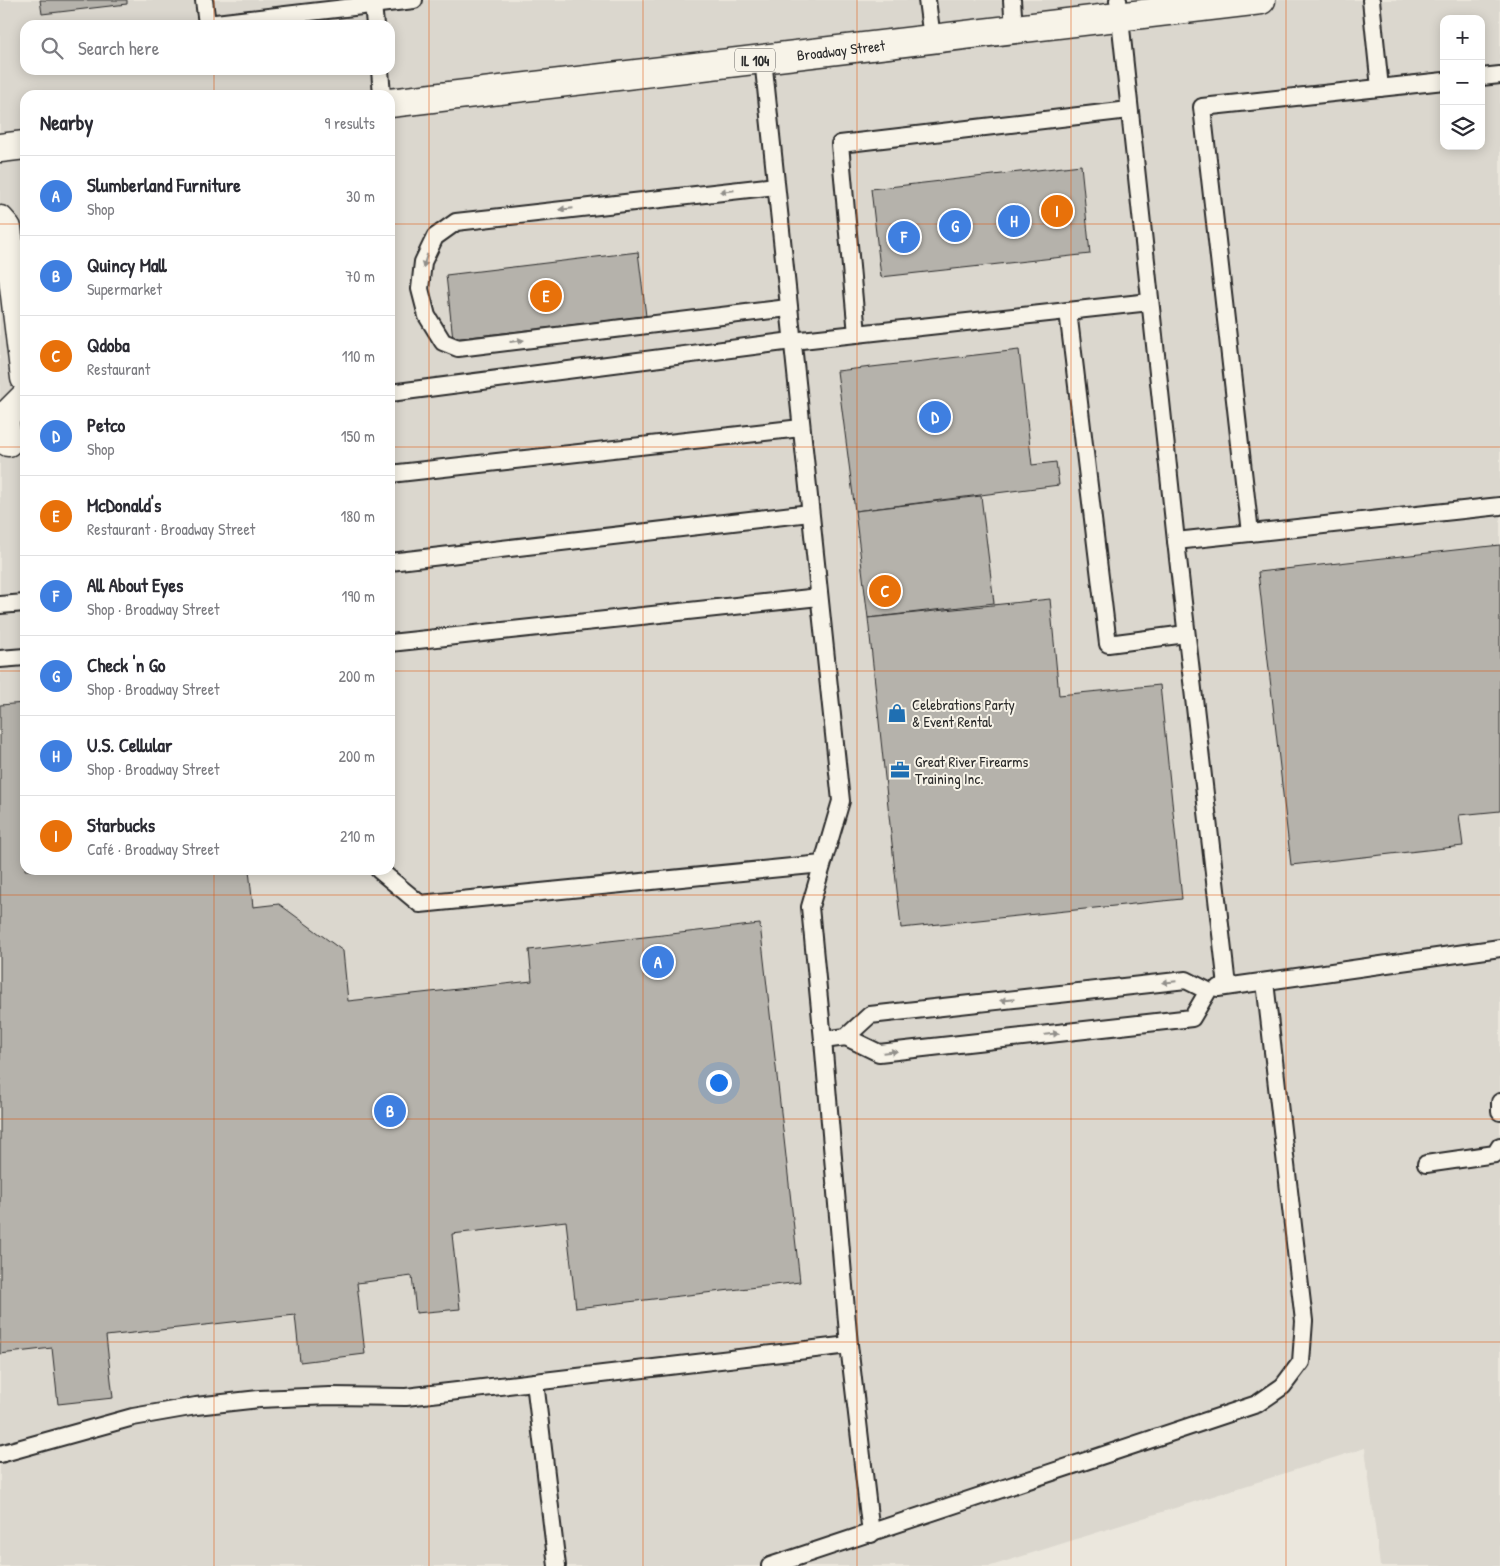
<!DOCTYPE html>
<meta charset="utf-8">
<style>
body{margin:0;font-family:"Patrick Hand",sans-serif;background:#f7f7f7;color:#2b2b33}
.controls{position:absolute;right:15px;top:15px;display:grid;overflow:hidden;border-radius:10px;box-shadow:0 2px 12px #0003}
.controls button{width:45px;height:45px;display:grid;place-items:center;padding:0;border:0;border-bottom:1px solid #e1e1e2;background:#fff;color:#2b2b33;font:25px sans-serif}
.you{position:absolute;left:718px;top:1082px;width:18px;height:18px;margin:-12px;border:4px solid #fff;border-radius:50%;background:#1a73e8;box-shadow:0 0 0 8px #1a73e833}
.badge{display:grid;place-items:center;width:32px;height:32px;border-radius:50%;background:#0b8043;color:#fff;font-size:16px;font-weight:700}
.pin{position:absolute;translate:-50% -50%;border:2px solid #fff;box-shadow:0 1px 5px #0006}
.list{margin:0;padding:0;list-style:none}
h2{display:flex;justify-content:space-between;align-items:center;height:65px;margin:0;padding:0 20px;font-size:21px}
h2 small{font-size:16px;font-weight:400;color:#7c7c81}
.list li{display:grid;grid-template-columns:32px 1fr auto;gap:15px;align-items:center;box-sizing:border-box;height:80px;padding:0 20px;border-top:1px solid #e1e1e2}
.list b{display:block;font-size:19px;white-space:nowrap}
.list p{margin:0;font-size:16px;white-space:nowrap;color:#7c7c81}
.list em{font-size:16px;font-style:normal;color:#7c7c81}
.icon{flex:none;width:28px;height:28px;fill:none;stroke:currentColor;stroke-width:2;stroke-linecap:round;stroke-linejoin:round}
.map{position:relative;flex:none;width:1500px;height:1566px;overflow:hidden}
.search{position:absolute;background:#fff;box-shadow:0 2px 12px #0003;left:20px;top:20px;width:375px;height:55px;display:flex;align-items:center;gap:12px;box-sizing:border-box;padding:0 18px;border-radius:15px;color:#7c7c81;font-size:19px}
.panel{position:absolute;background:#fff;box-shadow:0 2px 12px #0003;left:20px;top:90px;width:375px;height:785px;border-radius:15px}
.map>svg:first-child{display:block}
.built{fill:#dbd7ce;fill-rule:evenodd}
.building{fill:#b5b2ab;stroke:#2b2b2b}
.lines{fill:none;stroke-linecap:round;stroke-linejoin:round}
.service-casing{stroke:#2b2b2b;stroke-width:20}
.minor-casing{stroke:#2b2b2b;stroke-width:31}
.primary-casing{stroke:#2b2b2b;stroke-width:31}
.service{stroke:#f7f3e8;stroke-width:16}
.minor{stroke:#f7f3e8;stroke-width:28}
.primary{stroke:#f7f3e8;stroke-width:28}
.oneway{fill:#918f8a}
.grid{fill:none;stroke:#df570e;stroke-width:1;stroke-opacity:0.55}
.labels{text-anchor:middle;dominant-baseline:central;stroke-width:4;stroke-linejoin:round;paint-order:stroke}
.shield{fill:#f7f3e8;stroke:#686764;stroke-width:1}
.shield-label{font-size:14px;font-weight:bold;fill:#2b2b2b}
.street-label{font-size:15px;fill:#2b2b2b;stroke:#f7f3e8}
.poi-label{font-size:15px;fill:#2b2b2b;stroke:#f7f3e8;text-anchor:start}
</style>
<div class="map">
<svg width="1500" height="1566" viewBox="0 0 1500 1566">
<rect width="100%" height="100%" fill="#ebe7dd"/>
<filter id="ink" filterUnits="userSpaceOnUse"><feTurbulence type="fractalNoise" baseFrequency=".02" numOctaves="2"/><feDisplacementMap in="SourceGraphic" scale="10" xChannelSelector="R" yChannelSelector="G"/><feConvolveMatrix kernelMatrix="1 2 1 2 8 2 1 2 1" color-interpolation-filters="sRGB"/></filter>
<g filter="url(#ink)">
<path class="built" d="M0,0H1500V1566H1380L1365,1448L991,1566H0ZM1444,19H1481V146H1444ZM25,25H390V70H25ZM25,95H390V870H25Z"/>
<g class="building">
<polygon points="40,0 127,0 127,4 42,14"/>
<polygon points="1081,165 1090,254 881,277 871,189"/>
<polygon points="638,252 646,316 453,339 446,275"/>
<polygon points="1019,350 1032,465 1056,462 1059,485 855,511 837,371"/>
<polygon points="981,496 994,603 868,618 855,511"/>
<polygon points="1500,545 1500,811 1459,815 1463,846 1291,865 1258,572"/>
<polygon points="1050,599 1059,695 1160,685 1182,899 901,928 868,618"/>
<polygon points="25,703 25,870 249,870 253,907 279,904 343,951 348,1001 532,981 529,950 760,924 800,1282 576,1308 566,1221 452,1234 460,1309 416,1313 412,1276 357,1283 365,1354 300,1362 295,1315 106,1336 113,1398 58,1404 52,1348 0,1354 0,705"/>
</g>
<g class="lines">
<g class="service-casing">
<g id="service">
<polyline points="204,0 207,24 414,0"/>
<polyline points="927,0 932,38"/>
<polyline points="1012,0 1014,29"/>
<polyline points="1118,0 1176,541 1227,986"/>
<polyline points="1371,0 1380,88"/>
<polyline points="373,4 375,25"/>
<polyline points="763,59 841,801 810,907 823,1040 849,1345 871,1534"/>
<polyline points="380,70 382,95"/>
<polyline points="1481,77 1500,75"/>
<polyline points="776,186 456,222 435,237 423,262 420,289 427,316 443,342 458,348 788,308"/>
<polyline points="1068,311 1108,644 1186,634"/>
<polyline points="857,334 840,144 1129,110"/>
<polyline points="390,393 792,341 1150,302"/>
<polyline points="390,474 801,428"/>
<polyline points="1250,533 1202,107 1444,81"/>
<polyline points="1176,541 1500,506"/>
<polyline points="390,562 810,513"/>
<polyline points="0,605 25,603"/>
<polyline points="390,643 819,597"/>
<polyline points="0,659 25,657"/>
<polyline points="379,870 420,904 822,864"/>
<polyline points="1218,988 1500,948"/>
<polyline points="823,1040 846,1037 870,1015 1186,980 1208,991 1192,1018 879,1053 846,1037"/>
<polyline points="1500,1102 1500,1112"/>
<polyline points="1426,1164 1495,1154 1500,1146"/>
<polyline points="535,1382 557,1566"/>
<polyline points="0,1454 133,1417 196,1406 259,1399 330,1396 406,1397 849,1345"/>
<polyline points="770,1566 1257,1404 1283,1386 1301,1362 1304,1321 1265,982"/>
</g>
</g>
<g class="minor-casing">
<g id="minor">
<polyline points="0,220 7,228 25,378"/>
<polyline points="0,416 4,418 25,397"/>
<polyline points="4,418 8,442"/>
</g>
</g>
<g class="primary-casing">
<g id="primary">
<path id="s1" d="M390,103L1261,0"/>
<polyline points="0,148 25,145"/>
</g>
</g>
<use href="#service" class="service"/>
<use href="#minor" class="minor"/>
<use href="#primary" class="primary"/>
</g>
<defs><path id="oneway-solid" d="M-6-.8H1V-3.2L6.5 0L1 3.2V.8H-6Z" transform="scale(1.25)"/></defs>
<g class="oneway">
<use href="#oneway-solid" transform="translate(727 191) rotate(174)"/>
<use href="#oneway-solid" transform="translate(566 209) rotate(174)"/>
<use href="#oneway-solid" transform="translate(425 261) rotate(108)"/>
<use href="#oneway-solid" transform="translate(517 341) rotate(-7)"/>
<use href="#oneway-solid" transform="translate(1169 982) rotate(174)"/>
<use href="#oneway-solid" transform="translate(1007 1000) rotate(174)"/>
<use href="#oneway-solid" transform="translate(1052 1034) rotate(-6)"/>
<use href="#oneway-solid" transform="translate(890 1052) rotate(-6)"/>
</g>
</g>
<path class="grid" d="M214,0V25M429,0V1566M643,0V1566M857,0V1566M1071,0V1566M1286,0V1566M214,70V95M0,224H25M390,224H1500M0,447H25M390,447H1500M0,671H25M390,671H1500M214,870V1566M0,895H1500M0,1119H1500M0,1342H1500"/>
<defs>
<g id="shop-bare" transform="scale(1.5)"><path d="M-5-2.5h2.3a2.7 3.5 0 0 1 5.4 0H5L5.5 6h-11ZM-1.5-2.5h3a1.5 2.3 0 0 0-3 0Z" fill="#1f6fb2" stroke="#f7f3e8" stroke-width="2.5" paint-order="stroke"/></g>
<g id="office-bare" transform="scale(1.5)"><path d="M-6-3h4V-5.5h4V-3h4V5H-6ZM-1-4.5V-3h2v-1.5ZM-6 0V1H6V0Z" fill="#1f6fb2" stroke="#f7f3e8" stroke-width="2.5" paint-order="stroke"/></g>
</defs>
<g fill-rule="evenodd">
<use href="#shop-bare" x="897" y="713"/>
<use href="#office-bare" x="900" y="770"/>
</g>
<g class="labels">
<rect class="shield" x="735" y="48.5" width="40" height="23" rx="4"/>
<g class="shield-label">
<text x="755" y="60">IL 104</text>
</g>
<g class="street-label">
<text stroke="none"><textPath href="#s1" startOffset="454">Broadway Street</textPath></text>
</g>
<g class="poi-label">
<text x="912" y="704">Celebrations Party<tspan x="912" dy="17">&amp; Event Rental</tspan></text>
<text x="915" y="761">Great River Firearms<tspan x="915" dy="17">Training Inc.</tspan></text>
</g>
</g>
</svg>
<div class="controls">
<button>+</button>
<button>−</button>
<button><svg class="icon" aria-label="layers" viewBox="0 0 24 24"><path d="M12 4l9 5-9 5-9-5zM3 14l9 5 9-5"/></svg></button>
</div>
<div class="you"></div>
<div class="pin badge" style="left:658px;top:962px;background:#3f7fe0">A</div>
<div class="pin badge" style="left:390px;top:1111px;background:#3f7fe0">B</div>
<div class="pin badge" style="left:885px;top:591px;background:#e8710a">C</div>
<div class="pin badge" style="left:935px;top:417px;background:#3f7fe0">D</div>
<div class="pin badge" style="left:546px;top:296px;background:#e8710a">E</div>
<div class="pin badge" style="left:904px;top:237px;background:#3f7fe0">F</div>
<div class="pin badge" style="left:955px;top:226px;background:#3f7fe0">G</div>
<div class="pin badge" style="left:1014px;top:221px;background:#3f7fe0">H</div>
<div class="pin badge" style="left:1057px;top:211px;background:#e8710a">I</div>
<div class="search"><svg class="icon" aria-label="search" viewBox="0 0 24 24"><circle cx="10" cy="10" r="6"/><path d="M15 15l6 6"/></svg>Search here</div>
<section class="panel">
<h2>Nearby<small>9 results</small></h2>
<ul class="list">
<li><span class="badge" style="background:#3f7fe0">A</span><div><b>Slumberland Furniture</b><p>Shop</p></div><em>30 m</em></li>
<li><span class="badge" style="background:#3f7fe0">B</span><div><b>Quincy Mall</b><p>Supermarket</p></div><em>70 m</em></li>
<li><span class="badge" style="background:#e8710a">C</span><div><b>Qdoba</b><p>Restaurant</p></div><em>110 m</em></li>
<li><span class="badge" style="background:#3f7fe0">D</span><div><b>Petco</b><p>Shop</p></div><em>150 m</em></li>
<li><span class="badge" style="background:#e8710a">E</span><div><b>McDonald's</b><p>Restaurant · Broadway Street</p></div><em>180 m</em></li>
<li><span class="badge" style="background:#3f7fe0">F</span><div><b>All About Eyes</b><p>Shop · Broadway Street</p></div><em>190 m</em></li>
<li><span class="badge" style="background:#3f7fe0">G</span><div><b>Check 'n Go</b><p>Shop · Broadway Street</p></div><em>200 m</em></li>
<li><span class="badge" style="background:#3f7fe0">H</span><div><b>U.S. Cellular</b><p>Shop · Broadway Street</p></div><em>200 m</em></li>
<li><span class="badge" style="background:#e8710a">I</span><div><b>Starbucks</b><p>Café · Broadway Street</p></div><em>210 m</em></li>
</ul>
</section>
</div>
